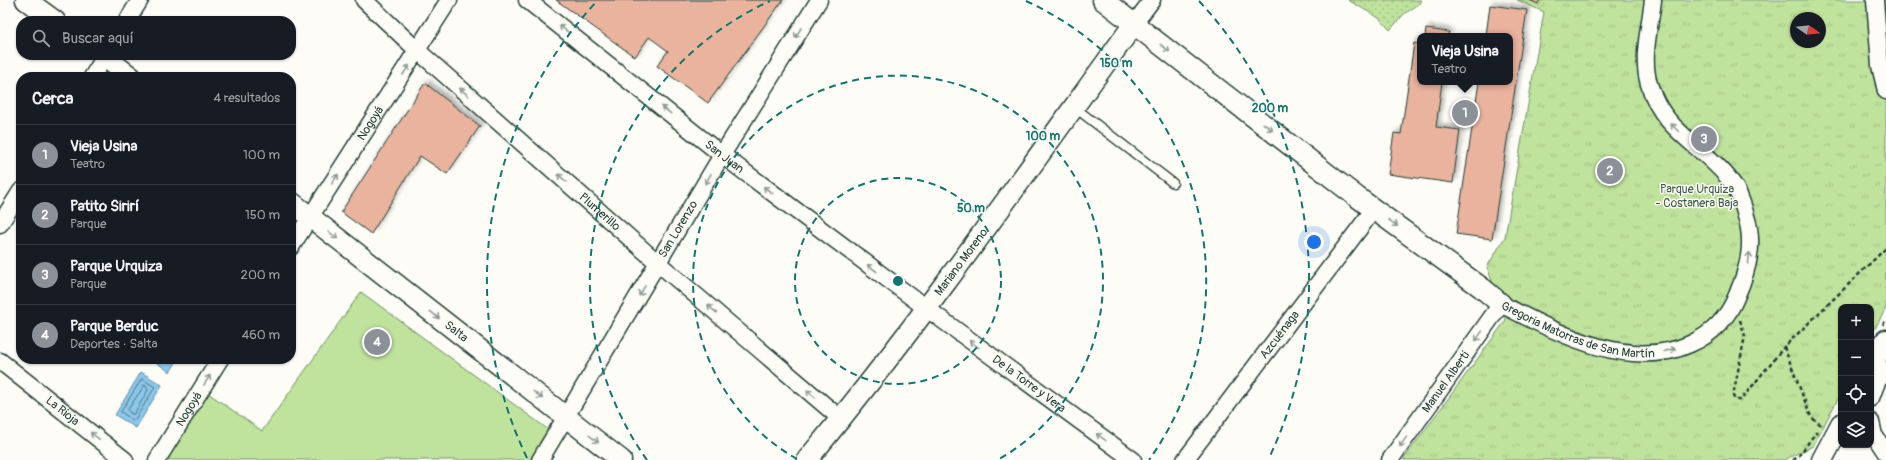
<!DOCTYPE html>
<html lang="es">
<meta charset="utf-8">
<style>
body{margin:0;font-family:Pangolin,sans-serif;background:#242831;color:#f1f3f6}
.controls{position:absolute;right:12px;bottom:12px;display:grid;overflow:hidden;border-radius:8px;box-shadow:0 1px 3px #0004}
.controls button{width:36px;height:36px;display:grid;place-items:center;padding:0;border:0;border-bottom:1px solid #363941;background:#171b24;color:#f1f3f6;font:20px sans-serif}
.compass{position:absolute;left:1790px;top:12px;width:36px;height:36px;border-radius:50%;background:#171b24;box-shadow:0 1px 3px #0004;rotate:104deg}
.you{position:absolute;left:1314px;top:242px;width:14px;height:14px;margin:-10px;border:3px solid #fff;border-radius:50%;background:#1a73e8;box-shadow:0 0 0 6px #1a73e833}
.badge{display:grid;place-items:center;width:26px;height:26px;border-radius:50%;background:#8c9099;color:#fff;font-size:13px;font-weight:700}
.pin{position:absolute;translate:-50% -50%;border:2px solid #fff;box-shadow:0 1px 4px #0006}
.popup{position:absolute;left:1417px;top:33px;width:96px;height:52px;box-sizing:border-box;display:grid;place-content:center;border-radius:8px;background:#171b24;filter:drop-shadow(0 1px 3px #0005);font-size:13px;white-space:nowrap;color:#9ea1a6}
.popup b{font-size:15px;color:#f1f3f6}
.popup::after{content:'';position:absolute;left:50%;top:100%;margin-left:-8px;border:8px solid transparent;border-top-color:#171b24}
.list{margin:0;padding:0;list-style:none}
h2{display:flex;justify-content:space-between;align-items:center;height:52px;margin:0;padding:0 16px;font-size:17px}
h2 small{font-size:13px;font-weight:400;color:#9ea1a6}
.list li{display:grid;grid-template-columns:26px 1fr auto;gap:12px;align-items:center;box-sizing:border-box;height:60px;padding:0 16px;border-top:1px solid #363941}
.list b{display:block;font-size:15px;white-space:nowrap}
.list p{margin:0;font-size:13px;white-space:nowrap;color:#9ea1a6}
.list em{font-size:13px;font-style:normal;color:#9ea1a6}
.icon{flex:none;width:22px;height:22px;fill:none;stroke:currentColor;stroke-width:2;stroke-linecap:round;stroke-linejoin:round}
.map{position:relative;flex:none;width:1886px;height:460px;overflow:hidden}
.search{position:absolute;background:#171b24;box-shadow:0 1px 3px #0004;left:16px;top:16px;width:280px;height:44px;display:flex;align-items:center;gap:10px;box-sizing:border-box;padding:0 14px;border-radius:16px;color:#9ea1a6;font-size:15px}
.panel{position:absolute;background:#171b24;box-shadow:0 1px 3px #0004;left:16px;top:72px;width:280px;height:292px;border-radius:16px}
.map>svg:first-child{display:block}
.grass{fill:url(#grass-dots);stroke:#6f9068}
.park{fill:url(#park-tufts);stroke:#6f9068;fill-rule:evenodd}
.pitch{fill:#bfe29c;stroke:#6f9068}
.water{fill:#8cc6eb;stroke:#608fa2}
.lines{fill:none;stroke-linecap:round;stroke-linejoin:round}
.shore{stroke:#4b747d;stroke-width:1}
.building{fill:#e9b39e;stroke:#1f3d34;filter:url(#shadow)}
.service-casing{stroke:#1f3d34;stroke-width:11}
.minor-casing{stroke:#1f3d34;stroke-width:19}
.tertiary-casing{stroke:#1f3d34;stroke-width:23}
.path{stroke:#1f3d34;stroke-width:2.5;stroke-dasharray:4 3;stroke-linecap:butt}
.service{stroke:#fdfcf7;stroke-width:8}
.minor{stroke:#fdfcf7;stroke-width:16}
.tertiary{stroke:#fdfcf7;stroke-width:20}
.oneway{stroke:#8e9c96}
.ring{fill:none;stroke:#0f766e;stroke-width:2;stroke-dasharray:7 5}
.labels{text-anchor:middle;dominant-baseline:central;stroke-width:3;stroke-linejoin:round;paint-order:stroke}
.street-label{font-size:12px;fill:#1f3d34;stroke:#fdfcf7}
.park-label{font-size:12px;fill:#3f5e49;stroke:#fdfcf7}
.centre{fill:#0f766e;stroke:#fdfcf7;stroke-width:2}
.ring-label{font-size:12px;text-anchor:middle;font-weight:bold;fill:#0f766e;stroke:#fdfcf7;stroke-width:3;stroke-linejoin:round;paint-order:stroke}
</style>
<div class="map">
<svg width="1886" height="460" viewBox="0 0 1886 460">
<defs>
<pattern id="grass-dots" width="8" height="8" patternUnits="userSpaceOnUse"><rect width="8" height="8" fill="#bfe29c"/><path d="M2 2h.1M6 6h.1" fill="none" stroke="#a4c387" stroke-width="1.8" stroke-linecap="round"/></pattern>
<pattern id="park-tufts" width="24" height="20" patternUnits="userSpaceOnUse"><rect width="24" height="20" fill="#bfe29c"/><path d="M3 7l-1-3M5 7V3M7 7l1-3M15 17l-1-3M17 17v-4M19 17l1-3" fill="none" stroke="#a4c387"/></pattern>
<filter id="shadow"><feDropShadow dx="3.5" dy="-3.5" stdDeviation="2" flood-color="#0004"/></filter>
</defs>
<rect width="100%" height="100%" fill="#fdfcf7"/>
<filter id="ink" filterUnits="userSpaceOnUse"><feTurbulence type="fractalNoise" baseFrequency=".025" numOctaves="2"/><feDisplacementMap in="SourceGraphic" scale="8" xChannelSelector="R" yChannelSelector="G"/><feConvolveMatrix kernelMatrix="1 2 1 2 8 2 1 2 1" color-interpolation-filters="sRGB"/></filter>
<g filter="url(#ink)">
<polygon class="grass" points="1348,0 1421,0 1419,4 1404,14 1390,30 1379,18"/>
<path class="park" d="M1517,0H1886V308L1871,336V307H1841V393L1813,446L1784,460H1403L1506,320L1487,267L1505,237L1544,12ZM1796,18H1820V42H1796Z"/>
<polygon class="pitch" points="361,292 553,433 535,460 165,460 208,393 262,431"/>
<g class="water">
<polygon points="151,359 174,359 177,361 170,372"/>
<polygon points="141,372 162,385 136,428 115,415"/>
</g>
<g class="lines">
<g class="shore">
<polygon points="142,379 155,387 134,421 121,412"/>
<polygon points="145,385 148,390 134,414 131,414 128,410"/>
</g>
</g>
<g class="building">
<polygon points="556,0 783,0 708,103 657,66 668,51 649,37 635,57"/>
<polygon points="1529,0 1540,0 1538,4"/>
<polygon points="1490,5 1527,10 1492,239 1456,234 1479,82 1510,82 1510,36 1486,36"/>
<polygon points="1426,29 1449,32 1448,36 1425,36"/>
<polygon points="1414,43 1420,44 1420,82 1442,82 1436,127 1460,130 1453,183 1388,174 1394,133 1401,134"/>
<polygon points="425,83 480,126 447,174 420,156 371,234 341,212"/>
</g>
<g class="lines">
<g class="service-casing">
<polyline id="service" points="1074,107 1173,183"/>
</g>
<g class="minor-casing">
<g id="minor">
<path id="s1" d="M364,0L418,51L658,263L841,419"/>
<path id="s2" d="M527,0L722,155L926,308L1133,460"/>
<polyline points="1875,0 1880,66 1886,91"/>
<polyline points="127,21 140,0"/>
<polyline points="1134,24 1152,0"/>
<polyline points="92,77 106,55"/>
<polyline points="0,224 21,191"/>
<path id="s3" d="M291,247L449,0"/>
<path id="s4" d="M0,361L125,460"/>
<polyline points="1871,398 1877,382 1886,370"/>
<polyline points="1871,422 1874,435 1886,453"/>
<path id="s5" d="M157,460L220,359"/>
<path id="s6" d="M540,460L722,155L819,0"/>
<path id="s7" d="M1185,460L1374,209"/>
<path id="s8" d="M1390,460L1501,304C1556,332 1628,372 1690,344C1713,334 1728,318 1737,295C1748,269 1755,244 1746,216C1743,204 1738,190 1730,180C1703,145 1663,132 1649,84C1641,57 1650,27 1653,0"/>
</g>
</g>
<g class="tertiary-casing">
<g id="tertiary">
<polyline points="26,0 55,21"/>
<polyline points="1103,0 1357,197 1482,288 1501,304"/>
<polyline points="102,55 131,77"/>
<path id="s9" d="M291,202L621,460"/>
<polyline points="1871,368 1886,340"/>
<path id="s10" d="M807,460C923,320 1027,171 1134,24"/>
<polyline points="1822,460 1841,424"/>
</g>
</g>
<g class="path">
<polyline points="1740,320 1745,336 1733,396 1735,400 1741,400 1784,347 1886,248"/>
<polyline points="1883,325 1886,319"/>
<polyline points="1784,347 1811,417 1821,425"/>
<polyline points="1793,460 1798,457 1817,431"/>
</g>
<use href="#service" class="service"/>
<use href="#minor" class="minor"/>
<use href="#tertiary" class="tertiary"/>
</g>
<defs><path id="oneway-shaft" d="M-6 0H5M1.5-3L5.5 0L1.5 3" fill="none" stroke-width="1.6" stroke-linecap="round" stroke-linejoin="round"/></defs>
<g class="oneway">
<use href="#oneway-shaft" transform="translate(564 29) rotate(-142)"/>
<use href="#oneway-shaft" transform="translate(798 33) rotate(122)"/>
<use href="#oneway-shaft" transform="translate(1165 48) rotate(38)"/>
<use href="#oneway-shaft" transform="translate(406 70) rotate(-57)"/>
<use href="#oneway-shaft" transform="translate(464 92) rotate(-139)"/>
<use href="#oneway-shaft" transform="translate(666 110) rotate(-142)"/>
<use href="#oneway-shaft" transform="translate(1268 127) rotate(38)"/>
<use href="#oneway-shaft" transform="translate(1675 128) rotate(-134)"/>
<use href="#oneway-shaft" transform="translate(562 178) rotate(-139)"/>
<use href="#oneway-shaft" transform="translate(335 179) rotate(-57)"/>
<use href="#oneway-shaft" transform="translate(708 179) rotate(121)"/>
<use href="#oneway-shaft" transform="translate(768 190) rotate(-143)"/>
<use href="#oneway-shaft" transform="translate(1393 223) rotate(36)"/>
<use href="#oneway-shaft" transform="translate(333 235) rotate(38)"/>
<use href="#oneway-shaft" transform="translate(1749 258) rotate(-84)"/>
<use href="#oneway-shaft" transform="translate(872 268) rotate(-143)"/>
<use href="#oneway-shaft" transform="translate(642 291) rotate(121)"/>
<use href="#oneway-shaft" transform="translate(712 309) rotate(-139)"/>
<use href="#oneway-shaft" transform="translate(435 315) rotate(38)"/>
<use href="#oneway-shaft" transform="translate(1479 336) rotate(125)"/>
<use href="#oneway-shaft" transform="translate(974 344) rotate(-144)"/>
<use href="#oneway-shaft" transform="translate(1670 350) rotate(-13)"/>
<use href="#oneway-shaft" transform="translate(207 380) rotate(-58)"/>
<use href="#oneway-shaft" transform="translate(811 394) rotate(-139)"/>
<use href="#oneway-shaft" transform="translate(538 395) rotate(38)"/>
<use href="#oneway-shaft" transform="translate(95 436) rotate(-142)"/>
<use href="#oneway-shaft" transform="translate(1101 437) rotate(-144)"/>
<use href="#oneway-shaft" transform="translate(594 439) rotate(38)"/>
<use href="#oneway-shaft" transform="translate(1403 442) rotate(125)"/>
</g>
</g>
<g class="ring">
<circle cx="898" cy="281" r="103"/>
<path d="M797 459A205 205 0 1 1 999 459"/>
<path d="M647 460A308 308 0 0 1 770 1M1026 1A308 308 0 0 1 1149 460"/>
<path d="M527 458A411 411 0 0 1 597 1M1199 1A411 411 0 0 1 1269 458"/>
</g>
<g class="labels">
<g class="street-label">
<text stroke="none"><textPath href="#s3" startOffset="147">Nogoyá</textPath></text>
<text stroke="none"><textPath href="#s2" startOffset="252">San Juan</textPath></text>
<text stroke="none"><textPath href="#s1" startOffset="317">Plumerillo</textPath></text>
<text stroke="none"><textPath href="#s6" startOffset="269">San Lorenzo</textPath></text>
<text stroke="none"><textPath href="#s10" startOffset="251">Mariano Moreno</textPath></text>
<text stroke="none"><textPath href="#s8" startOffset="274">Gregoria Matorras de San Martín</textPath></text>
<text stroke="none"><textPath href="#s9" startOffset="210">Salta</textPath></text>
<text stroke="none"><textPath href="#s7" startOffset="157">Azcuénaga</textPath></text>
<text stroke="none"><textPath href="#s8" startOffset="96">Manuel Alberti</textPath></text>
<text stroke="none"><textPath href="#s2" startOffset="632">De la Torre y Vera</textPath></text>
<text stroke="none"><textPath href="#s4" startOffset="80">La Rioja</textPath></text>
<text stroke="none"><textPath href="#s5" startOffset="60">Nogoyá</textPath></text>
</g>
<g class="park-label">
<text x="1697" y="189">Parque Urquiza<tspan x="1697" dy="14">- Costanera Baja</tspan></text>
</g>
</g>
<circle cx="898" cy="281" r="6" class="centre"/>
<g class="ring-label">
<text x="1116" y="67">150 m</text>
<text x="1270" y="112">200 m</text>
<text x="1043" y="140">100 m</text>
<text x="971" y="212">50 m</text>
</g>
</svg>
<div class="controls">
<button>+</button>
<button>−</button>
<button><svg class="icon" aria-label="locate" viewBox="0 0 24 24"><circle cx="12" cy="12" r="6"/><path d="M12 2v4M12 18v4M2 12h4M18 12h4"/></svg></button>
<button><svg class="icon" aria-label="layers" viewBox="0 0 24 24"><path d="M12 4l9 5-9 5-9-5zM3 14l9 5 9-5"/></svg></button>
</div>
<svg class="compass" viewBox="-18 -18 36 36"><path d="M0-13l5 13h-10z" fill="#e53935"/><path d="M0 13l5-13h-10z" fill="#9ea1a6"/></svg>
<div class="you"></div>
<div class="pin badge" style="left:1465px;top:113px">1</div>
<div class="popup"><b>Vieja Usina</b>Teatro</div>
<div class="pin badge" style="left:1610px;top:171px">2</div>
<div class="pin badge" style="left:1704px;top:139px">3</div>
<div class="pin badge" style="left:377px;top:342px">4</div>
<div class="search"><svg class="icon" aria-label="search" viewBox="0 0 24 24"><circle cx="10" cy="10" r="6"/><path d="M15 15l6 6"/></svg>Buscar aquí</div>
<section class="panel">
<h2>Cerca<small>4 resultados</small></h2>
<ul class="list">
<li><span class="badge">1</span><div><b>Vieja Usina</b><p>Teatro</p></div><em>100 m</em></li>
<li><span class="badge">2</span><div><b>Patito Sirirí</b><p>Parque</p></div><em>150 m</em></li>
<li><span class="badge">3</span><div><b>Parque Urquiza</b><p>Parque</p></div><em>200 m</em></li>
<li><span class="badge">4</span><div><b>Parque Berduc</b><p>Deportes · Salta</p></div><em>460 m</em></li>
</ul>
</section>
</div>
